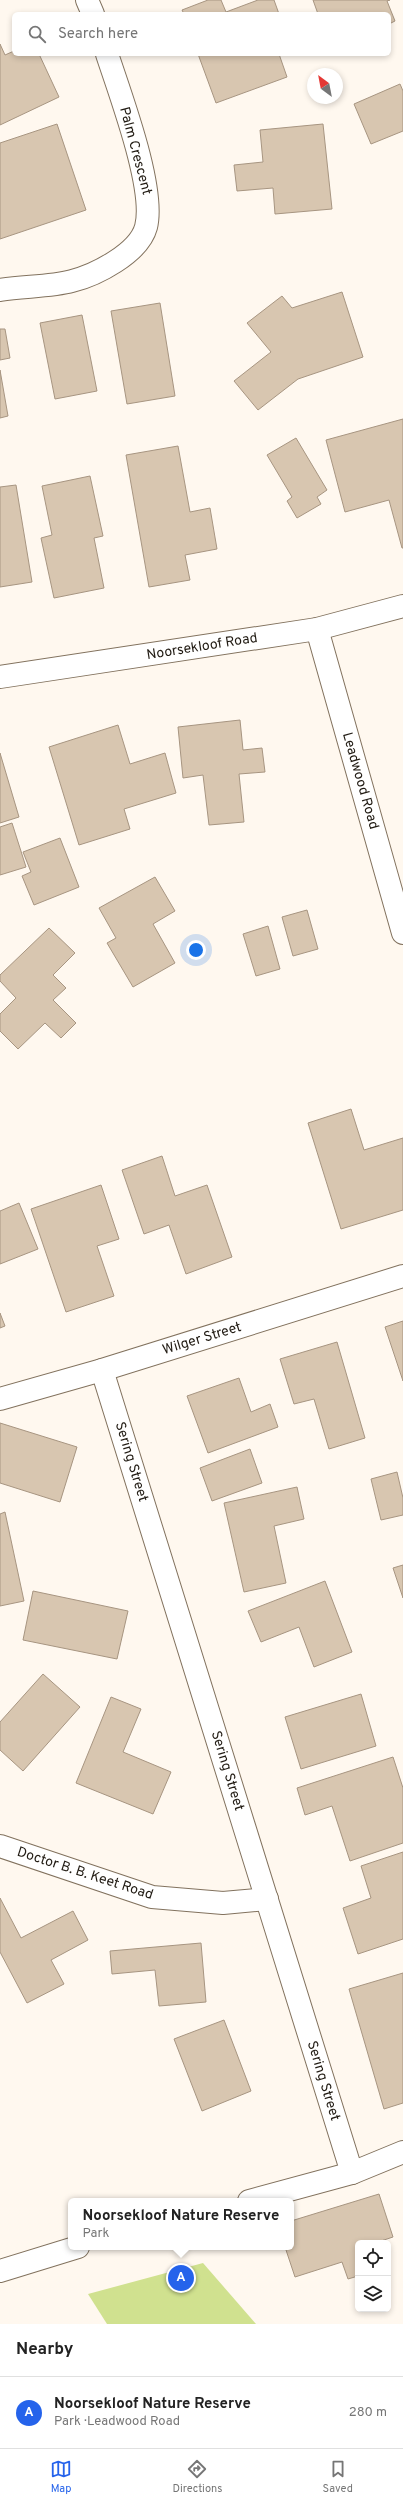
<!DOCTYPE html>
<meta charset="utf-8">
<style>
body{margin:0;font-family:Overpass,sans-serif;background:#f2f2f2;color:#222}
.controls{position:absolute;right:12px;bottom:12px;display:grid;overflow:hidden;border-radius:6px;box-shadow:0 2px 6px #0003}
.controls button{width:36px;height:36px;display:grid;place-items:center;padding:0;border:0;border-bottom:1px solid #e0e0e0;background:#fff;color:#222;font:20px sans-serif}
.compass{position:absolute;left:307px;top:68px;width:36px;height:36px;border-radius:50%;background:#fff;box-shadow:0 2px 6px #0003;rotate:328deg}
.you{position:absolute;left:196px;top:950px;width:14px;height:14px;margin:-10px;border:3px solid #fff;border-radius:50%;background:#1a73e8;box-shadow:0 0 0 6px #1a73e833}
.badge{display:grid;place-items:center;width:26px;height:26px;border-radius:50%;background:#2563eb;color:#fff;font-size:13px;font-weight:700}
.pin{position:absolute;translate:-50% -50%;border:2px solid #fff;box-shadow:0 1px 4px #0006}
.popup{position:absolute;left:68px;top:2198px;width:226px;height:52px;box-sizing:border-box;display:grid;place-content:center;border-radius:6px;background:#fff;filter:drop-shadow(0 1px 3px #0005);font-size:13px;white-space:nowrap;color:#767676}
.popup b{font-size:15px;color:#222}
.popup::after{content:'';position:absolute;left:50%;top:100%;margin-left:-8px;border:8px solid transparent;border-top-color:#fff}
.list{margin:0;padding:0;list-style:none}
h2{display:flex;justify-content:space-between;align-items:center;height:52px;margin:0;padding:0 16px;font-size:17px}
h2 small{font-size:13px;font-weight:400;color:#767676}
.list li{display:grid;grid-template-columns:26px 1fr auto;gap:12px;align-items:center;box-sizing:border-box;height:72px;padding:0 16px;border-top:1px solid #e0e0e0}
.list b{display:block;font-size:15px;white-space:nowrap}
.list p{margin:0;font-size:13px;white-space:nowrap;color:#767676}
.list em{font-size:13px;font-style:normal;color:#767676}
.icon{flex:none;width:22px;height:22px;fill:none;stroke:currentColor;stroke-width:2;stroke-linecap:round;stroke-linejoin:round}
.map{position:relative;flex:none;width:403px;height:2324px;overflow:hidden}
.search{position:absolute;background:#fff;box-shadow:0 2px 6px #0003;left:12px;right:12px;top:12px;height:44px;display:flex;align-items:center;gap:10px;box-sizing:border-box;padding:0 14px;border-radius:6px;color:#767676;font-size:15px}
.sheet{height:124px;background:#fff}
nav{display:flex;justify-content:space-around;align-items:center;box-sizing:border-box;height:56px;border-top:1px solid #e0e0e0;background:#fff;font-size:11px;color:#767676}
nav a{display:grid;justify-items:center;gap:2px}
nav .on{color:#2563eb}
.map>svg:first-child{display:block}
.green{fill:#d0e18f}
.building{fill:#d8c6b0;stroke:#a79581}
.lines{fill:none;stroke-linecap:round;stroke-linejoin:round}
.street-casing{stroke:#82725e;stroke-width:24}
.secondary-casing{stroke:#82725e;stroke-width:24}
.street{stroke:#fff;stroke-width:22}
.secondary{stroke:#fff;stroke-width:22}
.labels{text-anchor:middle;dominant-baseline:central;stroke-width:3.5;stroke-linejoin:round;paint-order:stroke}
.street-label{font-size:14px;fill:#211b13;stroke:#fff}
</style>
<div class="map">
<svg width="403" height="2324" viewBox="0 0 403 2324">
<rect width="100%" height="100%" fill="#fff8ef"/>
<polygon class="green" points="203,2263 256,2324 107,2324 88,2294"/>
<g class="building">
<polygon points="208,0 221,0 226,12 258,0 274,0 279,14 184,14 182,10"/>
<polygon points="313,0 390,0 387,1 395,21 389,24 389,14 318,14"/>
<polygon points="0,44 5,55 14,51 14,54 39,54 59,97 0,125"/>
<polygon points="198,54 279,54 287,77 216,103"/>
<polygon points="400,84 403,91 403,131 371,144 354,104"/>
<polygon points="57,124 86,210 0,239 0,143"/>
<polygon points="323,124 332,209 275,214 273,188 237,191 234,165 263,162 260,130"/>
<polygon points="342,292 363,357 298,379 258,410 234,381 271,352 247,323 282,296 292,308"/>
<polygon points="160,303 175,396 127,404 111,311"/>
<polygon points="82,315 97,391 55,399 40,323"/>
<polygon points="0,329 5,329 10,358 0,360"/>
<polygon points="0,370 8,416 0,418"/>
<polygon points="403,419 403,548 402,548 389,500 345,512 326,440"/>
<polygon points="296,438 327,490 317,497 321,504 297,518 287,501 292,497 267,455"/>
<polygon points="178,446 190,512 210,508 217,549 185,555 190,580 149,587 126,455"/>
<polygon points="90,476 103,536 94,538 104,588 54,598 41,538 52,535 42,486"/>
<polygon points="16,485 32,582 0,587 0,487"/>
<polygon points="240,720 243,750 262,748 265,772 239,774 244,822 209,825 203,775 183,778 178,727"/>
<polygon points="118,725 130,764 165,753 176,793 124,809 130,829 79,845 49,747"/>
<polygon points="0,753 19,817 0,823"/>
<polygon points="12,823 26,867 0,875 0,827"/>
<polygon points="60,838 79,887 34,905 22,876 31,872 23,852"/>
<polygon points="155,877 175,911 153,924 175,963 133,987 107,943 116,938 99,908"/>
<polygon points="307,910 318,949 293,956 282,917"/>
<polygon points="268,926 280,969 256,976 243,934"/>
<polygon points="49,928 75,953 53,975 66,988 53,1000 76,1023 61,1038 45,1023 18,1049 0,1031 0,1014 16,998 0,981 0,975"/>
<polygon points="351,1109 364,1150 403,1138 403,1210 341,1229 308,1123"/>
<polygon points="162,1156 175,1196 207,1185 232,1257 186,1274 169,1225 144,1234 122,1170"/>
<polygon points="101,1185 119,1239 97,1246 114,1296 66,1312 31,1209"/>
<polygon points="19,1203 38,1249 0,1264 0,1211"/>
<polygon points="0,1313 5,1326 0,1328"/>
<polygon points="403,1321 403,1381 385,1327"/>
<polygon points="337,1342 365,1438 329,1449 314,1399 294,1404 280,1359"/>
<polygon points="239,1378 251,1412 270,1404 278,1427 208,1453 187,1396"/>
<polygon points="0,1423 77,1447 60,1502 0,1483"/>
<polygon points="250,1449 262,1483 212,1501 200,1468"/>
<polygon points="397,1472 403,1498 403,1515 381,1520 371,1479"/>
<polygon points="297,1487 304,1519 274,1526 286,1583 244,1592 224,1503"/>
<polygon points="5,1512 24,1601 0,1606 0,1514"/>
<polygon points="403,1565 403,1598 393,1568"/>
<polygon points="325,1581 352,1652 314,1667 299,1627 261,1642 248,1611"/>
<polygon points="33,1591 128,1611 117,1659 23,1640"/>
<polygon points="43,1674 80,1707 23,1771 0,1750 0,1722"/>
<polygon points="361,1694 376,1746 301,1769 285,1717"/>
<polygon points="111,1697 141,1709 123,1752 171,1772 153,1814 76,1783"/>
<polygon points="393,1757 403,1788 403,1843 350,1861 332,1806 305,1815 297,1788"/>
<polygon points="403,1852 403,1939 358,1954 343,1908 371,1898 361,1866"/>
<polygon points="0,1898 21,1938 73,1911 88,1940 51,1960 64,1984 27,2003 0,1952"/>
<polygon points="201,1943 206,2002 159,2006 155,1970 112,1974 110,1951"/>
<polygon points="403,1973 403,2103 384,2109 349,1989"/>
<polygon points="224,2020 251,2091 202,2111 174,2039"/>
<polygon points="379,2194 393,2237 375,2243 358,2243 358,2276 348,2279 342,2262 295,2277 285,2247 291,2247 291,2221"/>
</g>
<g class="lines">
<g class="street-casing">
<g id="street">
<polyline points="87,0 93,14"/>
<path d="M0,290C23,286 50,287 72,281C96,275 139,253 146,227C156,189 120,94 107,54"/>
<polyline points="317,629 403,933"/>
<polyline points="102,1370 352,2173"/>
<polyline points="0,1399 102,1370 403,1276"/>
<polyline points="0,1846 152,1897 223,1903 267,1899"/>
<polyline points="249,2201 352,2173 403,2152"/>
<polyline points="0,2271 78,2247"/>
</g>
</g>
<g class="secondary-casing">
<polyline id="secondary" points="0,677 317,629 403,606"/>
</g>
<use href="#street" class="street"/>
<use href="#secondary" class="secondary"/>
</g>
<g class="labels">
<g class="street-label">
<text transform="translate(135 151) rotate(75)">Palm Crescent</text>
<text transform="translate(202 647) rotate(-9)">Noorsekloof Road</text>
<text transform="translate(360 781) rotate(74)">Leadwood Road</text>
<text transform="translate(202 1339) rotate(-17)">Wilger Street</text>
<text transform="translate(131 1462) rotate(73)">Sering Street</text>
<text transform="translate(227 1771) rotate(73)">Sering Street</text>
<text transform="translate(85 1874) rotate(18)">Doctor B. B. Keet Road</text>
<text transform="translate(323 2081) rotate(73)">Sering Street</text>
</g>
</g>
</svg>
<div class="controls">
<button><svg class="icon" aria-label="locate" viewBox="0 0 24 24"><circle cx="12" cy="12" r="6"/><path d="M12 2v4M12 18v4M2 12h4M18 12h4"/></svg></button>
<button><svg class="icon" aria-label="layers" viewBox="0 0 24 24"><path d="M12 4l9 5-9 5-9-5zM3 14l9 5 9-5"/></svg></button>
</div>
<svg class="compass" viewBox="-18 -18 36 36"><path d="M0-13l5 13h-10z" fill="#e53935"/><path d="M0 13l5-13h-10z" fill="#767676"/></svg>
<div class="you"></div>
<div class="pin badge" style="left:181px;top:2278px">A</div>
<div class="popup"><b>Noorsekloof Nature Reserve</b>Park</div>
<div class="search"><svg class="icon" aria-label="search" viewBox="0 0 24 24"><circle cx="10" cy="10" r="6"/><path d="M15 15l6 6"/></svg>Search here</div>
</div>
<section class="sheet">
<h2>Nearby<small></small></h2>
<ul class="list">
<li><span class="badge">A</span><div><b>Noorsekloof Nature Reserve</b><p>Park · Leadwood Road</p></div><em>280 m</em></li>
</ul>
</section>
<nav>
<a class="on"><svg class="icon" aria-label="map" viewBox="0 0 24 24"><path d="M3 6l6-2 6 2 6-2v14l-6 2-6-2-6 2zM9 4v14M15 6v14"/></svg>Map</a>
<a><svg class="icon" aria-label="directions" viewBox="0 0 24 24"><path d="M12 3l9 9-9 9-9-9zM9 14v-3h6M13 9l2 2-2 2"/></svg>Directions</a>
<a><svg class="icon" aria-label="saved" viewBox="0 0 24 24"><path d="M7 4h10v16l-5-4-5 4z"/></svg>Saved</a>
</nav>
